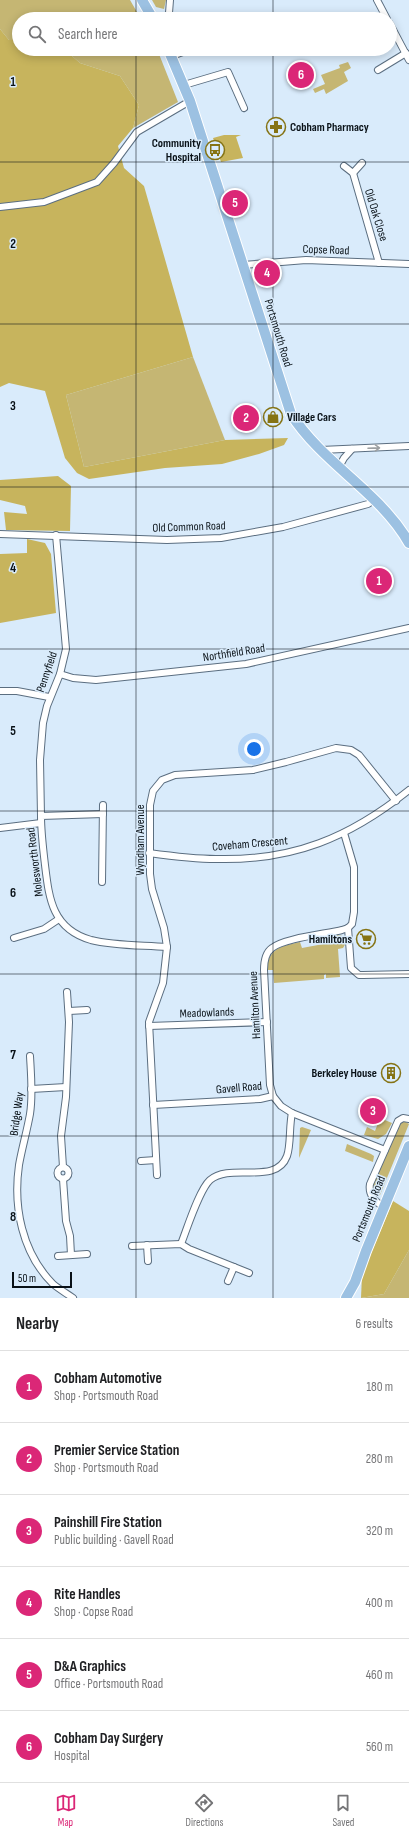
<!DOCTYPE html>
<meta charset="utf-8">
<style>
body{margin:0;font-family:"Sofia Sans Condensed",sans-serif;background:#f6f6f6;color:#202124}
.scale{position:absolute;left:12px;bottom:10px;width:60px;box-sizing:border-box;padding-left:4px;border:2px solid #091117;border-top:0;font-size:11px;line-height:14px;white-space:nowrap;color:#091117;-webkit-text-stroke:3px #d9ebfb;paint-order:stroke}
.you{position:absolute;left:254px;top:749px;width:14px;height:14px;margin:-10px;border:3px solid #fff;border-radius:50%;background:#1a73e8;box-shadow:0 0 0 6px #1a73e833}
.badge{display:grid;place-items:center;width:26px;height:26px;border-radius:50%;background:#db2777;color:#fff;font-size:13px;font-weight:700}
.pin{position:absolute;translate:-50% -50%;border:2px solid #fff;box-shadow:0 1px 4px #0006}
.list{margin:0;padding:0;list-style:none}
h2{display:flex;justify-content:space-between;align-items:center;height:52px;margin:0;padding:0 16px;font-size:17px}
h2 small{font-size:13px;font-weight:400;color:#757577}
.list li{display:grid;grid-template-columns:26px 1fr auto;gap:12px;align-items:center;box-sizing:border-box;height:72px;padding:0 16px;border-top:1px solid #e0e0e0}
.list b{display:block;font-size:15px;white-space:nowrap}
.list p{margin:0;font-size:13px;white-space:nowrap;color:#757577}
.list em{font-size:13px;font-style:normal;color:#757577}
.icon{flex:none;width:22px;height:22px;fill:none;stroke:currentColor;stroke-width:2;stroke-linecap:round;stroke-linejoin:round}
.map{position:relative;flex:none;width:409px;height:1298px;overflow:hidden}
.search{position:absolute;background:#fff;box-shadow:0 2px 10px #0003;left:12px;right:12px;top:12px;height:44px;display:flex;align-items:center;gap:10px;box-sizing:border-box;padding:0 14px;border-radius:22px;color:#757577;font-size:15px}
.sheet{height:484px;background:#fff}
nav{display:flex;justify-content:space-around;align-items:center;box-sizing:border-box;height:56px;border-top:1px solid #e0e0e0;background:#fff;font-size:11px;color:#757577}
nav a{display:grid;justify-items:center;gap:2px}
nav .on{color:#db2777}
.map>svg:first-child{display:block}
.green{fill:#c5b673}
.forest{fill:#c7b45d}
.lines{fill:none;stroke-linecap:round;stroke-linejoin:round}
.minor-casing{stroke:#5b6e80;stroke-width:8}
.primary-casing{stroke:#fff;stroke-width:12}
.minor{stroke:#fff;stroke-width:6}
.primary{stroke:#9cc1e2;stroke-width:10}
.oneway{stroke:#9da0a2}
.grid{fill:none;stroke:#091117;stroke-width:1;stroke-opacity:0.55}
.labels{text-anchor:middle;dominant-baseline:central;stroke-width:3;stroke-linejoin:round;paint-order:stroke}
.poi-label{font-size:12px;font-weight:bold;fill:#091117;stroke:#d9ebfb;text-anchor:end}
.street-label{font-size:12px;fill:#091117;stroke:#d9ebfb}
.grid-label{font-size:13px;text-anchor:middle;font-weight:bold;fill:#091117;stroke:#d9ebfb;stroke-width:3;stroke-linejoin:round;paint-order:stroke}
</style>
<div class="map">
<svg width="409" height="1298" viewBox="0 0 409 1298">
<rect width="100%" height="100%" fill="#d9ebfb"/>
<g class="green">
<polygon points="0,0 130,0 141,19 19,19 19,40 9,40 0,29"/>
<polygon points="152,0 166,0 164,9 156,7"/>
<polygon points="64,49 157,49 178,102 133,128 139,105 120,76 80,63"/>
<polygon points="348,62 351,68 344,72 348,81 326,94 324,89 315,93 313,89 325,84 321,75 340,68 339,65"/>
<polygon points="193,357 225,440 84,467 66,395"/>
<path d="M337,935L343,936L346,943L343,948L338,949L340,977L326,978V974L324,975V979L274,983L273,970H267C268,948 282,946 300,942L302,948L334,942L333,936Z"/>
<polygon points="380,1118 392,1123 386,1134 378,1139 364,1135 367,1127 375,1131"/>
<polygon points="404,1121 409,1124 380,1195 376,1197 372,1189 372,1184 400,1124"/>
<polygon points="302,1127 311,1130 299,1158 300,1128"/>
<polygon points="347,1144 371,1154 374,1156 373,1162 345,1151"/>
<polygon points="409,1250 409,1298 361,1298 384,1294"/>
</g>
<g class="forest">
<polygon points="0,29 9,40 19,40 19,49 64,49 80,63 120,76 139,105 133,128 118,146 124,168 144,186 193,357 66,395 84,467 225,440 288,438 284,445 259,454 222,464 165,468 89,479 77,473 65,458 45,391 9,383 0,387"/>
<polygon points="224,135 241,135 236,137 243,158 221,162 213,138"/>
<polygon points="58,476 71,486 70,531 6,530 4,512 27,514 25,506 0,500 0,480"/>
<polygon points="27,539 45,543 51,554 56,613 0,623 0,554 27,553"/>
<polygon points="393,1201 409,1211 409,1250 384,1294 361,1298 362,1275"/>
</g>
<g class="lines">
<g class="minor-casing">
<g id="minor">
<polyline points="377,0 387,19"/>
<polyline points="165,19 169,13 170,0"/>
<polyline points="390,24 409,60"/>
<polyline points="172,56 191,49"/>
<polyline points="378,70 406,53"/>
<polyline points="184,85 228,72 244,108"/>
<polyline points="344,166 353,173 379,263"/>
<polyline points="353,173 362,163"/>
<polyline points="0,207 44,202 97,182 114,163 137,132 190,101"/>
<polyline points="243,265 306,260 409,264"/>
<polyline points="321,450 409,446"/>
<polyline points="339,467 344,458 352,449"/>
<polyline points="0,534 167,540 221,538 283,527 368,504 374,500"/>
<polyline points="60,674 73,678 96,680 246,664 409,628"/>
<polyline points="0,691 17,691 49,697"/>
<path d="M103,814L41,816C41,832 43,848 45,865C49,898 52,929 91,940C115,946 142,945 167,947"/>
<polyline points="41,816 40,760 43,723 47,706 60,674 66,649 56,535"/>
<polyline points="0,828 41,823"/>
<path d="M149,853C171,856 193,859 216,859C293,861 349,838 409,790"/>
<polyline points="102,882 103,805"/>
<polyline points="348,928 351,968 359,975 363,975 409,974"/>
<polyline points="14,938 44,929 59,919"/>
<polyline points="69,1011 87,1010"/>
<polyline points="149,1026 267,1022"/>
<path d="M30,1056C31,1075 33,1095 30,1114C27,1131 22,1148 19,1165C13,1207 22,1253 53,1284C59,1289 66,1293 73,1298"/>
<polyline points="31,1089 66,1087"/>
<path d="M273,1096L270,1085L264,970C264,962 265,953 272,948C284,938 326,934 342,930L348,928L352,924L354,912V867L344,833"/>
<polyline points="153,1105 260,1099 273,1096 281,1106 292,1113 385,1150"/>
<polyline points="141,1161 156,1160"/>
<polyline points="63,1167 61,1136 66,1097 69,1022 67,992"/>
<circle cx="63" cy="1173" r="5.5"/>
<polyline points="157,1175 149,1022 163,983 167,947 164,928 152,889 150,874 150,805 153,791 162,780 175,775 253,770 286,762 336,748 351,750 359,755 396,801"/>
<polyline points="63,1179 66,1221 70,1236 71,1255"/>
<path d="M384,1207C375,1202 368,1195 370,1184L398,1121L403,1118L409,1119"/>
<path d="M181,1244C187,1229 199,1190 210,1180C231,1162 276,1186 287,1156C291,1145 289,1126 292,1113"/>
<polyline points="147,1245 148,1261"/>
<polyline points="132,1246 181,1244 189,1249 249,1273"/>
<polyline points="58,1256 87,1254"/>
<polyline points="228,1281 234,1267"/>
</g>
</g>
<g class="primary-casing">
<g id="primary">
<polyline points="142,0 153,19"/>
<path d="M168,49L190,101L291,414C323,464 380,492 409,543"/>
<polyline points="346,1298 355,1282 366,1251 409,1146"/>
</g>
</g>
<use href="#minor" class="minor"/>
<use href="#primary" class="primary"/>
</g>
<defs><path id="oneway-shaft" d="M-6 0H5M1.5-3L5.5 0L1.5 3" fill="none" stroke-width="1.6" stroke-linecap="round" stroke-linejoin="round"/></defs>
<use class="oneway" href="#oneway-shaft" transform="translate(374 448) rotate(-2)"/>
<path class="grid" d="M136,0V19M273,0V19M136,49V1298M273,49V1298M0,162H409M0,324H409M0,487H409M0,649H409M0,811H409M0,974H409M0,1136H409"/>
<defs>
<g id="pharmacy-ring" transform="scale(1)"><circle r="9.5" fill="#d9ebfb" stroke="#857314" stroke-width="1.5"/><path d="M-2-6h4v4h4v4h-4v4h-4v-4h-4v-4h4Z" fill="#857314"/></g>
<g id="bus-ring" transform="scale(1)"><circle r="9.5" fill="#d9ebfb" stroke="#857314" stroke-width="1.5"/><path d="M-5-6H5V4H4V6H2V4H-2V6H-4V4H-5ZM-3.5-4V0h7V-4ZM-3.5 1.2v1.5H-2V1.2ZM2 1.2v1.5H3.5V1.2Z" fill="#857314"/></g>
<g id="shop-ring" transform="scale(1)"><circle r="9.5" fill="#d9ebfb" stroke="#857314" stroke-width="1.5"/><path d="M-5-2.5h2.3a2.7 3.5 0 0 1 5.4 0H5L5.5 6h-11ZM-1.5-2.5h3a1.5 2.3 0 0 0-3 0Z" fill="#857314"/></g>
<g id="supermarket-ring" transform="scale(1)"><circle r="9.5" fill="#d9ebfb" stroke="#857314" stroke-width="1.5"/><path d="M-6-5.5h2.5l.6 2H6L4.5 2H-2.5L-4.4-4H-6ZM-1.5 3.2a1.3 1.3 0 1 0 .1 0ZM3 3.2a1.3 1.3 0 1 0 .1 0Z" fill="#857314"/></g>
<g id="building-ring" transform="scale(1)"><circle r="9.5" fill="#d9ebfb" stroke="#857314" stroke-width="1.5"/><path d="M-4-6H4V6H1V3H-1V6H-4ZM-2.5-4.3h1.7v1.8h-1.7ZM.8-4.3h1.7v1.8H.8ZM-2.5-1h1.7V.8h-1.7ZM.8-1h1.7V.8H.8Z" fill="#857314"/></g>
</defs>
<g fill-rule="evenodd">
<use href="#pharmacy-ring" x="276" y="127"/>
<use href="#bus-ring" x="215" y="150"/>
<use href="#shop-ring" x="273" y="417"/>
<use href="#supermarket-ring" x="366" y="939"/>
<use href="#building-ring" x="391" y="1073"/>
</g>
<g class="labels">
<g class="poi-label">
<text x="290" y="127" text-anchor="start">Cobham Pharmacy</text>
<text x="201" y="143">Community<tspan x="201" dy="14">Hospital</tspan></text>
<text x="287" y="417" text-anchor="start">Village Cars</text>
<text x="352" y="939">Hamiltons</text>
<text x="377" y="1073">Berkeley House</text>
</g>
<g class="street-label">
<text transform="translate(376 215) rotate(73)">Old Oak Close</text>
<text transform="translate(326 250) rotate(2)">Copse Road</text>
<text transform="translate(278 333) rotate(73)">Portsmouth Road</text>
<text transform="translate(189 527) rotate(-2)">Old Common Road</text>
<text transform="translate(234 653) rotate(-9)">Northfield Road</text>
<text transform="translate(47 672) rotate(-71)">Pennyfield</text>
<text transform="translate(140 840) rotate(-90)">Wyndham Avenue</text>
<text transform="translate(250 844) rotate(-5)">Coveham Crescent</text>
<text transform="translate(35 862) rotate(-97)">Molesworth Road</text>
<text transform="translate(255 1005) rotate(-93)">Hamilton Avenue</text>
<text transform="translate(207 1013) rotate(-2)">Meadowlands</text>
<text transform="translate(239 1088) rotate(-5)">Gavell Road</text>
<text transform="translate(17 1114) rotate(-82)">Bridge Way</text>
<text transform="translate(369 1209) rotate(-68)">Portsmouth Road</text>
</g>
</g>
<g class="grid-label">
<text x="13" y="86">1</text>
<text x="13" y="248">2</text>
<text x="13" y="410">3</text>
<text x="13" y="572">4</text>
<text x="13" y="735">5</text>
<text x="13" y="897">6</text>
<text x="13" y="1059">7</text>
<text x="13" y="1221">8</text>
</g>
</svg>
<div class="scale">50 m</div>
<div class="you"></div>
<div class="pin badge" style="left:379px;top:581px">1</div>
<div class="pin badge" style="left:246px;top:418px">2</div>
<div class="pin badge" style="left:373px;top:1111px">3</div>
<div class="pin badge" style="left:267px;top:273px">4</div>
<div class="pin badge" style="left:235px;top:203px">5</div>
<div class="pin badge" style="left:301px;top:75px">6</div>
<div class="search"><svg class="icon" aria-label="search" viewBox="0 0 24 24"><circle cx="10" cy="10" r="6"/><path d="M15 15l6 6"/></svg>Search here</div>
</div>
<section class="sheet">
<h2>Nearby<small>6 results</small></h2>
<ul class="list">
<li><span class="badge">1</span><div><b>Cobham Automotive</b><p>Shop · Portsmouth Road</p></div><em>180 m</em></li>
<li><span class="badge">2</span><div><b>Premier Service Station</b><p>Shop · Portsmouth Road</p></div><em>280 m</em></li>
<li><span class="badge">3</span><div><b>Painshill Fire Station</b><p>Public building · Gavell Road</p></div><em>320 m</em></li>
<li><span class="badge">4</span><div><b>Rite Handles</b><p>Shop · Copse Road</p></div><em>400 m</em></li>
<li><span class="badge">5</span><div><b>D&amp;A Graphics</b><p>Office · Portsmouth Road</p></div><em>460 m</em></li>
<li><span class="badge">6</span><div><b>Cobham Day Surgery</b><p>Hospital</p></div><em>560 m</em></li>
</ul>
</section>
<nav>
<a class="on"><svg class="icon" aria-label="map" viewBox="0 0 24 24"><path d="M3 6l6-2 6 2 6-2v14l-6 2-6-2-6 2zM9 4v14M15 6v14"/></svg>Map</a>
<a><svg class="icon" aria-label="directions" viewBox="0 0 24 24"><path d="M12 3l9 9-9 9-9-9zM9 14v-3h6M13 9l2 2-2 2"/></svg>Directions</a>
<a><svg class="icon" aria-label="saved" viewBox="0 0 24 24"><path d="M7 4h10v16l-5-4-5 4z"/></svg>Saved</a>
</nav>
